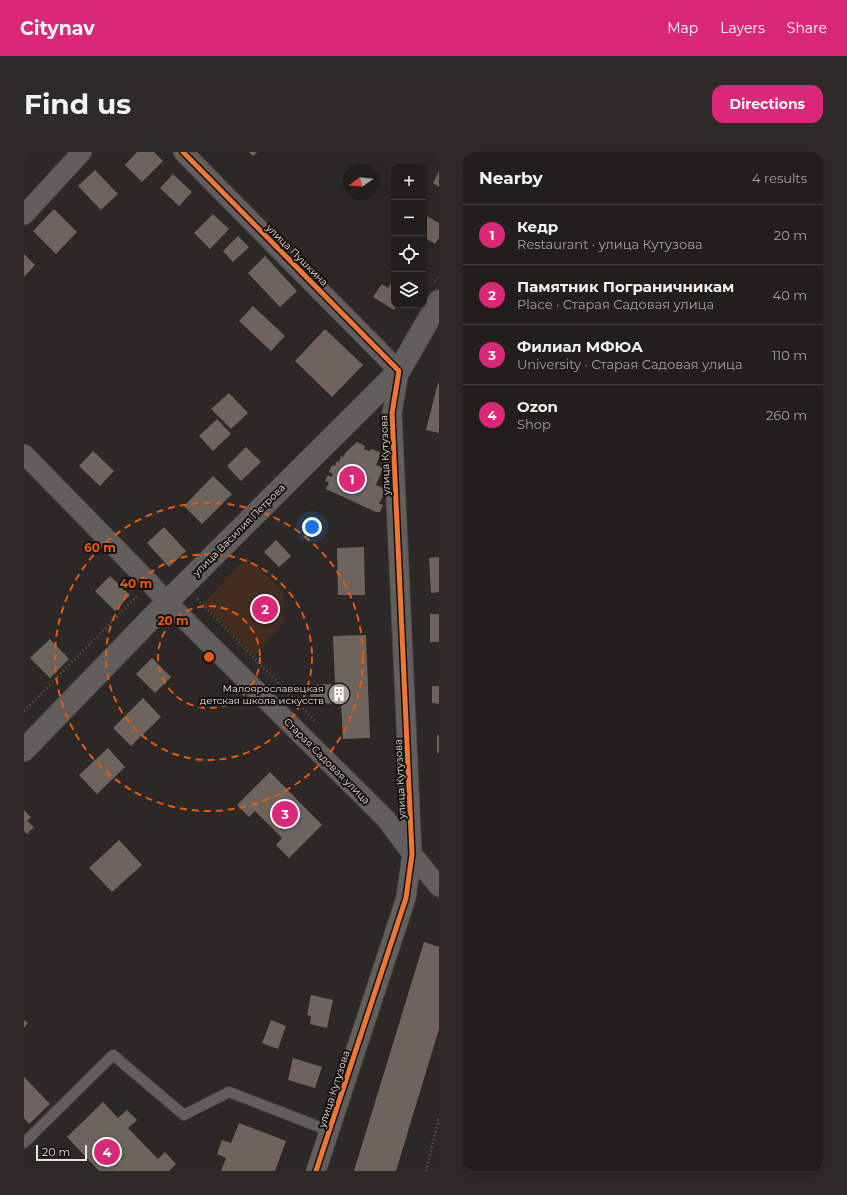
<!DOCTYPE html>
<meta charset="utf-8">
<style>
body{margin:0;font-family:Montserrat,sans-serif;background:#2d2b29;color:#f1f3f6}
.controls{position:absolute;right:12px;top:12px;display:grid;overflow:hidden;border-radius:8px;box-shadow:0 4px 16px #0002}
.controls button{width:36px;height:36px;display:grid;place-items:center;padding:0;border:0;border-bottom:1px solid #3e3c3b;background:#211e1c;color:#f1f3f6;font:20px sans-serif}
.compass{position:absolute;left:319px;top:12px;width:36px;height:36px;border-radius:50%;background:#211e1c;box-shadow:0 4px 16px #0002;rotate:255deg}
.scale{position:absolute;left:12px;bottom:10px;width:51px;box-sizing:border-box;padding-left:4px;border:2px solid #e8e2de;border-top:0;font-size:11px;line-height:14px;white-space:nowrap;color:#e8e2de;-webkit-text-stroke:3px #15110f;paint-order:stroke}
.you{position:absolute;left:288px;top:375px;width:14px;height:14px;margin:-10px;border:3px solid #fff;border-radius:50%;background:#1a73e8;box-shadow:0 0 0 6px #1a73e833}
.badge{display:grid;place-items:center;width:26px;height:26px;border-radius:50%;background:#db2777;color:#fff;font-size:13px;font-weight:700}
.pin{position:absolute;translate:-50% -50%;border:2px solid #fff;box-shadow:0 1px 4px #0006}
.list{margin:0;padding:0;list-style:none}
h2{display:flex;justify-content:space-between;align-items:center;height:52px;margin:0;padding:0 16px;font-size:17px}
h2 small{font-size:13px;font-weight:400;color:#a2a2a3}
.list li{display:grid;grid-template-columns:26px 1fr auto;gap:12px;align-items:center;box-sizing:border-box;height:60px;padding:0 16px;border-top:1px solid #3e3c3b}
.list b{display:block;font-size:15px;white-space:nowrap}
.list p{margin:0;font-size:13px;white-space:nowrap;color:#a2a2a3}
.list em{font-size:13px;font-style:normal;color:#a2a2a3}
.icon{flex:none;width:22px;height:22px;fill:none;stroke:currentColor;stroke-width:2;stroke-linecap:round;stroke-linejoin:round}
.map{position:relative;flex:none;width:415px;height:1019px;overflow:hidden;border-radius:12px}
header{display:flex;align-items:center;gap:24px;box-sizing:border-box;height:56px;padding:0 20px;background:#db2777;color:#fff}
header strong{font-size:19px}
nav{display:flex;gap:22px;margin-inline-start:auto;font-size:14px}
.intro{display:flex;align-items:center;justify-content:space-between;box-sizing:border-box;height:96px;padding:0 24px}
h1{margin:0;font-size:28px}
.button{padding:10px 18px;border-radius:12px;background:#db2777;color:#fff;font-size:14px;font-weight:700}
main{display:flex;gap:24px;padding:0 24px}
aside{flex:1;background:#211e1c;border-radius:12px;box-shadow:0 4px 16px #0002}
.map>svg:first-child{display:block}
.green{fill:#432d20}
.building{fill:#6e645e}
.lines{fill:none;stroke-linecap:round;stroke-linejoin:round}
.service-casing{stroke:#474340;stroke-width:12}
.minor-casing{stroke:#474340;stroke-width:21}
.secondary-casing{stroke:#474340;stroke-width:24}
.path{stroke:#625e5c;stroke-width:2.5;stroke-dasharray:1 3;stroke-linecap:butt}
.service{stroke:#625e5c;stroke-width:10}
.minor{stroke:#625e5c;stroke-width:19}
.secondary{stroke:#625e5c;stroke-width:22}
.cycleway-casing{stroke:#15110f;stroke-width:8}
.cycleway{stroke:#f07635;stroke-width:5}
.ring{fill:none;stroke:#e8590c;stroke-width:2;stroke-dasharray:7 5}
.labels{text-anchor:middle;dominant-baseline:central;stroke-width:4;stroke-linejoin:round;paint-order:stroke}
.street-label{font-size:10px;fill:#e8e2de;stroke:#15110f}
.poi-label{font-size:10px;fill:#e8e2de;stroke:#15110f;text-anchor:end}
.centre{fill:#e8590c;stroke:#15110f;stroke-width:2}
.ring-label{font-size:12px;text-anchor:middle;font-weight:bold;fill:#e8590c;stroke:#15110f;stroke-width:4;stroke-linejoin:round;paint-order:stroke}
</style>
<header>
<strong>Citynav</strong>
<nav><a>Map</a><a>Layers</a><a>Share</a></nav>
</header>
<div class="intro"><h1>Find us</h1><a class="button">Directions</a></div>
<main>
<div class="map">
<svg width="415" height="1019" viewBox="0 0 415 1019">
<rect width="100%" height="100%" fill="#2c2826"/>
<polygon class="green" points="223,405 259,440 259,469 231,505 179,452"/>
<g class="building">
<polygon points="113,0 130,0 139,9 118,30 101,13"/>
<polygon points="225,0 233,0 229,4"/>
<polygon points="71,18 94,42 77,58 54,34"/>
<polygon points="415,19 415,35 409,31"/>
<polygon points="149,22 168,40 155,54 136,36"/>
<polygon points="30,57 53,80 32,102 9,79"/>
<polygon points="189,62 205,77 186,97 170,81"/>
<polygon points="401,63 415,71 415,86 411,92 400,85 400,65"/>
<polygon points="214,84 225,95 209,110 199,99"/>
<polygon points="0,102 11,113 0,125"/>
<polygon points="241,104 273,139 256,155 224,121"/>
<polygon points="370,127 370,153 373,153 370,158 349,145 358,132 364,136"/>
<polygon points="229,154 261,184 247,199 215,169"/>
<polygon points="301,177 339,213 308,245 271,209"/>
<polygon points="414,231 415,231 415,281 402,278"/>
<polygon points="205,241 224,261 207,277 187,257"/>
<polygon points="193,267 207,282 189,299 175,284"/>
<polygon points="333,290 341,294 340,297 345,299 348,297 357,301 352,313 359,316 352,333 364,338 362,345 359,344 355,352 359,353 356,360 352,360 302,337 305,330 301,329 304,323 307,325 309,322 305,320 308,313 311,314 313,309 315,310 317,304 319,305 322,300"/>
<polygon points="222,295 237,310 217,329 203,314"/>
<polygon points="69,299 90,319 76,334 55,314"/>
<polygon points="189,324 208,342 178,372 160,354"/>
<polygon points="140,375 162,399 145,415 123,391"/>
<polygon points="252,388 267,404 255,415 240,400"/>
<polygon points="340,395 341,443 314,443 313,396"/>
<polygon points="415,405 415,440 407,441 405,406"/>
<polygon points="86,424 106,443 91,459 71,439"/>
<rect x="406" y="462" width="9" height="28"/>
<polygon points="342,483 346,586 319,587 317,551 287,552 286,533 311,532 309,484"/>
<polygon points="26,487 45,507 26,526 6,506"/>
<polygon points="128,506 147,525 131,541 112,522"/>
<polygon points="408,534 415,534 415,552 408,551"/>
<polygon points="119,546 137,565 107,594 89,576"/>
<rect x="413" y="583" width="2" height="18"/>
<polygon points="84,596 101,615 73,642 55,623"/>
<polygon points="246,620 298,673 265,706 252,693 258,686 231,659 225,665 213,653"/>
<polygon points="0,658 7,665 3,669 10,675 3,682 0,679"/>
<polygon points="95,688 118,713 88,740 65,716"/>
<polygon points="400,790 415,795 415,877 372,1019 330,1019"/>
<polygon points="287,843 309,848 303,876 286,872 287,864 283,863"/>
<polygon points="0,868 4,871 0,876"/>
<polygon points="247,868 262,874 254,897 238,891"/>
<polygon points="269,906 298,915 291,936 264,928"/>
<polygon points="0,925 26,952 5,972 0,966"/>
<polygon points="79,950 94,966 103,958 113,968 104,976 134,1007 141,1000 152,1012 145,1019 75,1019 43,985"/>
<polygon points="215,971 262,989 251,1019 197,1019 202,1006 193,1002 198,988 207,991"/>
</g>
<g class="lines">
<g class="service-casing">
<polyline id="service" points="0,991 89,903 160,963 205,940 306,979"/>
</g>
<g class="minor-casing">
<g id="minor">
<polyline points="159,0 375,219 368,261 388,702 382,746 292,1019"/>
<polyline points="0,63 58,0"/>
<polyline points="0,302 126,431 143,450 362,667 388,702 415,735"/>
</g>
</g>
<g class="secondary-casing">
<polyline id="secondary" points="0,598 143,450 375,219 415,149"/>
</g>
<g class="path">
<polyline points="411,130 415,123"/>
<polyline points="173,447 291,569"/>
<polyline points="0,559 113,444"/>
<polyline points="402,1019 415,966"/>
</g>
<use href="#service" class="service"/>
<use href="#minor" class="minor"/>
<use href="#secondary" class="secondary"/>
<g class="cycleway-casing">
<polyline id="cycleway" points="159,0 375,219 368,261 388,702 382,746 292,1019"/>
</g>
<use href="#cycleway" class="cycleway"/>
</g>
<g class="ring">
<circle cx="185" cy="505" r="51"/>
<circle cx="185" cy="505" r="103"/>
<circle cx="185" cy="505" r="154"/>
</g>
<defs>
<g id="building-disc" transform="scale(1.15)"><circle r="9.5" fill="#a6a19e" stroke="#15110f"/><path d="M-4-6H4V6H1V3H-1V6H-4ZM-2.5-4.3h1.7v1.8h-1.7ZM.8-4.3h1.7v1.8H.8ZM-2.5-1h1.7V.8h-1.7ZM.8-1h1.7V.8H.8Z" fill="#fff"/></g>
</defs>
<g fill-rule="evenodd">
<use href="#building-disc" x="315" y="542"/>
</g>
<g class="labels">
<g class="street-label">
<text transform="translate(273 103) rotate(45)">улица Пушкина</text>
<text transform="translate(361 303) rotate(-92)">улица Кутузова</text>
<text transform="translate(215 378) rotate(-45)">улица Василия Петрова</text>
<text transform="translate(303 609) rotate(45)">Старая Садовая улица</text>
<text transform="translate(376 627) rotate(-93)">улица Кутузова</text>
<text transform="translate(310 937) rotate(-72)">улица Кутузова</text>
</g>
<g class="poi-label">
<text x="300" y="536">Малоярославецкая<tspan x="300" dy="12">детская школа искусств</tspan></text>
</g>
</g>
<circle cx="185" cy="505" r="6" class="centre"/>
<g class="ring-label">
<text x="76" y="400">60 m</text>
<text x="112" y="436">40 m</text>
<text x="149" y="473">20 m</text>
</g>
</svg>
<div class="controls">
<button>+</button>
<button>−</button>
<button><svg class="icon" aria-label="locate" viewBox="0 0 24 24"><circle cx="12" cy="12" r="6"/><path d="M12 2v4M12 18v4M2 12h4M18 12h4"/></svg></button>
<button><svg class="icon" aria-label="layers" viewBox="0 0 24 24"><path d="M12 4l9 5-9 5-9-5zM3 14l9 5 9-5"/></svg></button>
</div>
<svg class="compass" viewBox="-18 -18 36 36"><path d="M0-13l5 13h-10z" fill="#e53935"/><path d="M0 13l5-13h-10z" fill="#a2a2a3"/></svg>
<div class="scale">20 m</div>
<div class="you"></div>
<div class="pin badge" style="left:328px;top:327px">1</div>
<div class="pin badge" style="left:241px;top:457px">2</div>
<div class="pin badge" style="left:261px;top:662px">3</div>
<div class="pin badge" style="left:83px;top:1000px">4</div>
</div>
<aside>
<h2>Nearby<small>4 results</small></h2>
<ul class="list">
<li><span class="badge">1</span><div><b>Кедр</b><p>Restaurant · улица Кутузова</p></div><em>20 m</em></li>
<li><span class="badge">2</span><div><b>Памятник Пограничникам</b><p>Place · Старая Садовая улица</p></div><em>40 m</em></li>
<li><span class="badge">3</span><div><b>Филиал МФЮА</b><p>University · Старая Садовая улица</p></div><em>110 m</em></li>
<li><span class="badge">4</span><div><b>Ozon</b><p>Shop</p></div><em>260 m</em></li>
</ul>
</aside>
</main>
